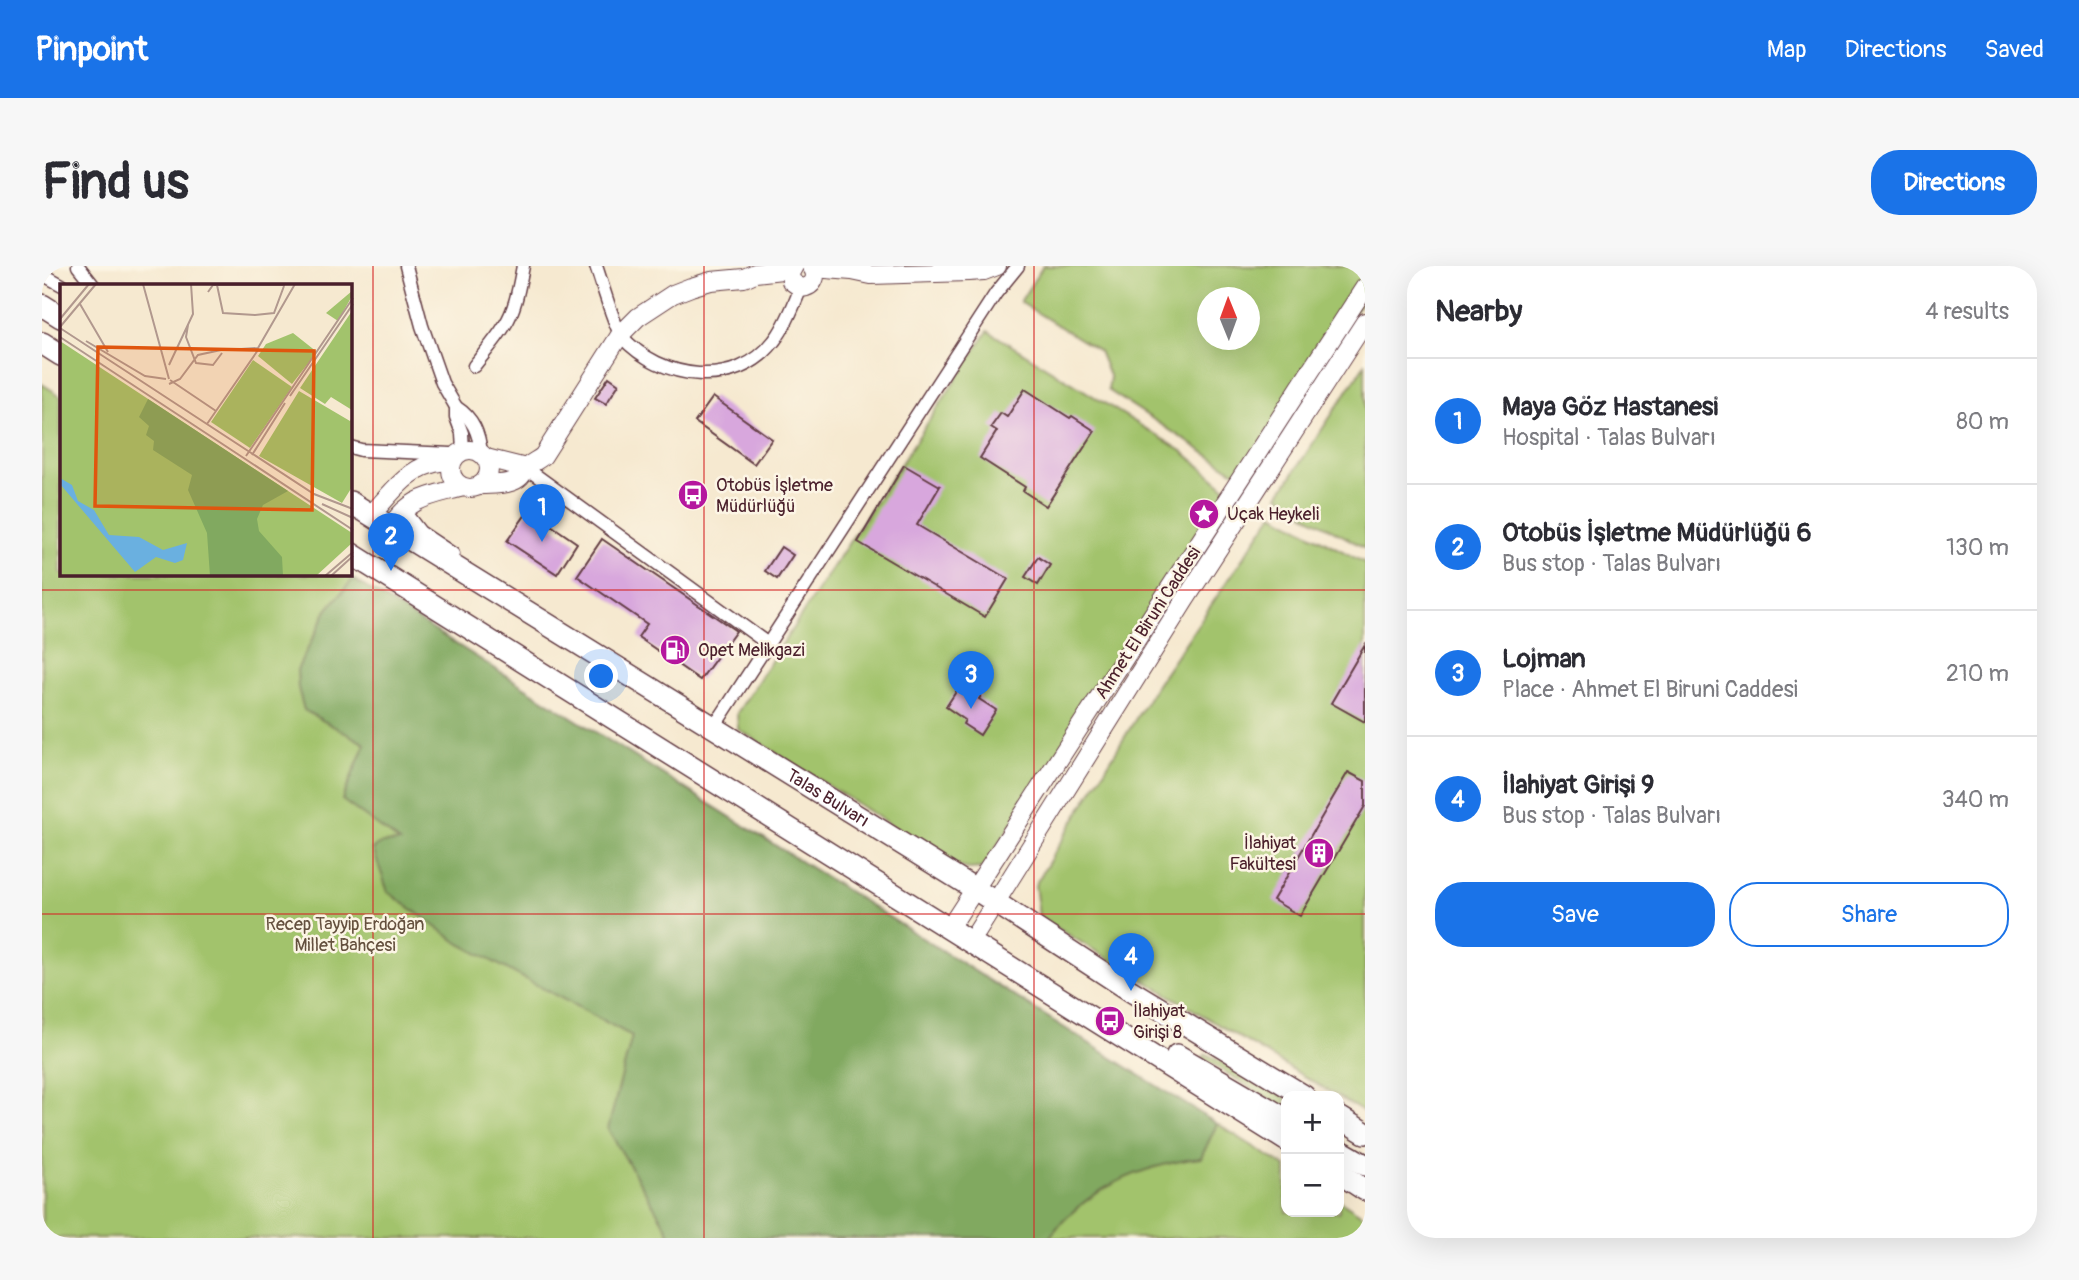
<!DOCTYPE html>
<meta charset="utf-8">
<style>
body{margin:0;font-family:Pangolin,sans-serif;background:#f7f7f7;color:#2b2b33}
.controls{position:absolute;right:21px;bottom:21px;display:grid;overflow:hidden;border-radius:14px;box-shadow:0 7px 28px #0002}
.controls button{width:63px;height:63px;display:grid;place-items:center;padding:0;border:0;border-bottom:2px solid #e1e1e2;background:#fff;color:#2b2b33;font:35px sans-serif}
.compass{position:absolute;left:1155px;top:21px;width:63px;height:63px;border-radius:50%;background:#fff;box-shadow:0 7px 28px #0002;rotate:359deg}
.you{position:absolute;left:560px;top:411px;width:24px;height:24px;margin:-18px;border:5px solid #fff;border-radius:50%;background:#1a73e8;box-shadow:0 0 0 10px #1a73e833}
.badge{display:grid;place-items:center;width:46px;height:46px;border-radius:50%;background:#1a73e8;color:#fff;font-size:23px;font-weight:700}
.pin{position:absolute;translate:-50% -58px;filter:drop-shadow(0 2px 4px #0008)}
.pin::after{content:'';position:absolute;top:37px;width:24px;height:21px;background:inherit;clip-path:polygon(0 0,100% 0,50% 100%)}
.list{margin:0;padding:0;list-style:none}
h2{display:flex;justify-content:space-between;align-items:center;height:91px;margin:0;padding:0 28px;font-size:30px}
h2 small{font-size:23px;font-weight:400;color:#7c7c81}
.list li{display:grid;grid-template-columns:46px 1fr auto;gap:21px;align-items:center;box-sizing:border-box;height:126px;padding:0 28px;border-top:2px solid #e1e1e2}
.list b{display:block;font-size:26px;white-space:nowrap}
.list p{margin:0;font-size:23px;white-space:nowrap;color:#7c7c81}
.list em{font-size:23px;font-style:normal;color:#7c7c81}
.actions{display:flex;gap:14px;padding:21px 28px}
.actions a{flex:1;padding:16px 0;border:2px solid #1a73e8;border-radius:28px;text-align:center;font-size:24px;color:#1a73e8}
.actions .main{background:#1a73e8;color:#fff}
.map{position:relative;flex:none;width:1323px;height:972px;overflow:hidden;border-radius:28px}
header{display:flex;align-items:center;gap:42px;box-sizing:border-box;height:98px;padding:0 35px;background:#1a73e8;color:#fff}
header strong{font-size:33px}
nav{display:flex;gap:38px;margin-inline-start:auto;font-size:24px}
.intro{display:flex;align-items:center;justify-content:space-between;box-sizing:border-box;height:168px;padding:0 42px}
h1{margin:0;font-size:49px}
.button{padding:18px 32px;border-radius:28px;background:#1a73e8;color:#fff;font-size:24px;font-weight:700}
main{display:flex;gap:42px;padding:0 42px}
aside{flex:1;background:#fff;border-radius:28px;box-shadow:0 7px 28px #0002}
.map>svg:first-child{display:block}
.green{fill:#a2c36c;stroke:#76714c;stroke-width:2;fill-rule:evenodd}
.forest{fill:#81a960;stroke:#666446;stroke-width:2}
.building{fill:#d8a7dd}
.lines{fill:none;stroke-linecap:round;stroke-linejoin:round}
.street-casing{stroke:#643d44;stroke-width:15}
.secondary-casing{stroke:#643d44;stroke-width:20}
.primary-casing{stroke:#643d44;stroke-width:24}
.street{stroke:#fff;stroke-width:12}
.secondary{stroke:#fff;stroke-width:18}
.primary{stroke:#fff;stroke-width:21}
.grid{fill:none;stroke:#d62828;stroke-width:2;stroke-opacity:0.55}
.labels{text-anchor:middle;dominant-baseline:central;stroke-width:5;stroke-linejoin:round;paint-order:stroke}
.poi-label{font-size:18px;fill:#4a1f2b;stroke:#fcf5e5;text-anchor:start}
.street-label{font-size:18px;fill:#4a1f2b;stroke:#fcf5e5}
.park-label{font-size:18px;fill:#64503e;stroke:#fcf5e5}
.inset-road{fill:none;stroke:#b1988e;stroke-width:2}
.view{fill:#e0560e;fill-opacity:0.15;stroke:#e0560e;stroke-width:3.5}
.inset-edge{fill:none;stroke:#4a1f2b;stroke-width:3.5}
</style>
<header>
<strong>Pinpoint</strong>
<nav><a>Map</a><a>Directions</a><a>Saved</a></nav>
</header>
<div class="intro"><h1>Find us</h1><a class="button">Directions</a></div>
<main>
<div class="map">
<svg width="1323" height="972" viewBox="0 0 1323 972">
<rect width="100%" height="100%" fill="#fcf5e5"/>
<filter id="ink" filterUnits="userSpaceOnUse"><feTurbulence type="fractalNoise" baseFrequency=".0143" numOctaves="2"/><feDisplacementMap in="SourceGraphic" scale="14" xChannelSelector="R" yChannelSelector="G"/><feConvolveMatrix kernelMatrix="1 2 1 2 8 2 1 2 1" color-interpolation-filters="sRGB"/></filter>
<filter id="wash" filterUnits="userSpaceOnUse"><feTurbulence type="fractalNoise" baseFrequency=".00686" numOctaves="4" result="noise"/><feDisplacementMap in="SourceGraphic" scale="28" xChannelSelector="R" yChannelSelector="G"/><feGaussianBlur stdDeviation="1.57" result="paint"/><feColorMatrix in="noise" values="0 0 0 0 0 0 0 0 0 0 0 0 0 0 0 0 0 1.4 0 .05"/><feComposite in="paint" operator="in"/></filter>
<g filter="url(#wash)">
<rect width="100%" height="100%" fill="#f6e9d0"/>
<g class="green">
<path d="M1001,0H1323V30L1209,203L1191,205L1066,124L1068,112L1057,85L978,36ZM1166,32H1208V74H1166Z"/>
<polygon points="946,65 1140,185 1187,225 941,602 927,603 914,600 696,463 695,447"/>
<polygon points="1323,98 1323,282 1269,252 1237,229"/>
<polygon points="0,118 19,130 19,308 303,308 395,369 1244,901 1244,946 1297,946 1297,934 1323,951 1323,972 0,972"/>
<polygon points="1231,248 1323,297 1323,847 997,651 993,619 1110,426"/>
<polygon points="1164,788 1244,831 1244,843 1160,792"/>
</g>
<path class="forest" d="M311,313L1175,858L1159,892C1100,899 1043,923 1007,972H628L626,964L566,863L590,770L418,678L346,626L331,583L341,577L358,576L300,534L323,478L262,444L256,422L255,404L285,344Z"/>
<g id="blocks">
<g class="building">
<polygon points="567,111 577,118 564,138 553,132"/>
<polygon points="983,123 1028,152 1030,150 1053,165 1004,240 981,225 983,221 938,192 955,165 949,161 959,147 965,151"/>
<polygon points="671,131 730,173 712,198 653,156"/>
<polygon points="862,199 898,220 875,259 966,313 943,351 816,276"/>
<polygon points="487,244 535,277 515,308 465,275"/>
<polygon points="560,273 694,365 658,414 596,371 605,358 535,310"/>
<polygon points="739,281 751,289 735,313 723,305"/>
<polygon points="996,291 1008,299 996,319 983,311"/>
<polygon points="1323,379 1323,456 1289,437"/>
<polygon points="919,418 939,430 937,433 954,444 938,469 921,458 923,454 904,441"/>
<polygon points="1306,506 1323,515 1323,540 1258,650 1231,634"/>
</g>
</g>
</g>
<g filter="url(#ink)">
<use href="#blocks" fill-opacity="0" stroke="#643d44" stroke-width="2"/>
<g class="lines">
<g class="street-casing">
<g id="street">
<polyline points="36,0 51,19"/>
<polyline points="364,0 380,60 400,117 414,141 414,151 420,167 421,185"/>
<path d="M554,0C559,14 573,63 580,71C619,114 694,125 732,75C744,60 751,40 759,22"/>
<polyline points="0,8 20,19"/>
<path d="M432,100C442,87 454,74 463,59C474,42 477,20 481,0"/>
<path d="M414,141C431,152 437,167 439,187"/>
<polyline points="308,181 319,184 409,188"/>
<polyline points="484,202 726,378"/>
<polyline points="361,244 378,266 411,288"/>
<polyline points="672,461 954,27 976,0"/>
</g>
</g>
<g class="secondary-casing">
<g id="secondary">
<path d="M752,0L748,7L749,15L759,22C772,21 777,10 769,0"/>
<polyline points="771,2 810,5 829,9 926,6 942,5 955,0"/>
<circle cx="428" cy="203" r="19"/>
<polyline points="444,192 484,202"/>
<path d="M439,219C451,218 470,220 479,210C484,205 481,205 486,200C491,196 496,194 501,190L578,69L596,51L631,28L649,21L669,15L702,12L713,7L749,3"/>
<path d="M329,249C346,231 364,205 389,198C396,196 404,195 411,194"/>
<path d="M348,262C367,231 388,230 421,221"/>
<polyline points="914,652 1323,21"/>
<polyline points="935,666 1143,334 1323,56"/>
</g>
</g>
<g class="primary-casing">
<g id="primary">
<polyline points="0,39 19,51"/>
<polyline points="0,77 19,89"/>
<path id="s1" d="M308,236L933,623L1089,725L1262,830"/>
<polyline points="308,287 1244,874"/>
<polyline points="1135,789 1244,853"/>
<polyline points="1297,851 1323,867"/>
<polyline points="1297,884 1323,899"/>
<polyline points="1297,907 1323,924"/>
</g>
</g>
<use href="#street" class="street"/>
<use href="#secondary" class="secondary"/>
<use href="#primary" class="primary"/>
</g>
</g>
<path class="grid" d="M331,0V972M662,0V972M992,0V972M0,324H1323M0,648H1323"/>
<defs>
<g id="bus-disc" transform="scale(1.575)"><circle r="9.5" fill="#b5179e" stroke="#fcf5e5"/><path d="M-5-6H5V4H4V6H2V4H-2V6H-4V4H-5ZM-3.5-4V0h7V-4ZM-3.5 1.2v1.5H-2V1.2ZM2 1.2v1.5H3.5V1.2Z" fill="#fff"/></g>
<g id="sight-disc" transform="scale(1.575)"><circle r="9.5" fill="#b5179e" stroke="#fcf5e5"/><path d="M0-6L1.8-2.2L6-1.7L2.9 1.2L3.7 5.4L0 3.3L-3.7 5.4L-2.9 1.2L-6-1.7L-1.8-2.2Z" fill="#fff"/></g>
<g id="fuel-disc" transform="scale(1.575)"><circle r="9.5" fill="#b5179e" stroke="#fcf5e5"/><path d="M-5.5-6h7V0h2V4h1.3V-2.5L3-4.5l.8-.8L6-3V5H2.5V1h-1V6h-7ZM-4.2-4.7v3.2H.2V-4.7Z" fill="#fff"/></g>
<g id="building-disc" transform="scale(1.575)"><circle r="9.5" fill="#b5179e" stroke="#fcf5e5"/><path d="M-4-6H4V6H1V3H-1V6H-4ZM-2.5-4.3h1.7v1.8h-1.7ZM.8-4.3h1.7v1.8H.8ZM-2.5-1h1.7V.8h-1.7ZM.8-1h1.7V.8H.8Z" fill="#fff"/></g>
</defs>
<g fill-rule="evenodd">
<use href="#bus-disc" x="651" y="229"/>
<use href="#sight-disc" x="1162" y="248"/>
<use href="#fuel-disc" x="633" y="384"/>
<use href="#building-disc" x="1277" y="587"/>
<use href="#bus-disc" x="1068" y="755"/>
</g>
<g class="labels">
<g class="poi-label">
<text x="674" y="219">Otobüs İşletme<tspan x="674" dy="21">Müdürlüğü</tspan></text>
<text x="1185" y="248">Uçak Heykeli</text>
<text x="656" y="384">Opet Melikgazi</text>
<text x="1254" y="577" text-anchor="end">İlahiyat<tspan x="1254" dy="21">Fakültesi</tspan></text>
<text x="1091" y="745">İlahiyat<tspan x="1091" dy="21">Girişi 8</tspan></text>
</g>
<g class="street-label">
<text transform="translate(1106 357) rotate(-57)">Ahmet El Biruni Caddesi</text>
<text stroke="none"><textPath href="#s1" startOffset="562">Talas Bulvarı</textPath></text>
</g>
<g class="park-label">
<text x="303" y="658">Recep Tayyip Erdoğan<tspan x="303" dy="21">Millet Bahçesi</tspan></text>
</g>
</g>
<g transform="translate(18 18)">
<rect width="292" height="292" fill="#f6e9d0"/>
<path d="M292,7V12L278,37L266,29ZM292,27V126L271,113L265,120L240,104ZM233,49L257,68L232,100L198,72L206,60ZM0,57L292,249V259L256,292H0ZM193,76L232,103L190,164L151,138ZM239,107L290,137L292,133V203L282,219L199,172Z" fill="#a2c36c"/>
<path d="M88,115L228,207L203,221L197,235L199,247L222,273L223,292H150L147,249L128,206L132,191L93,166L94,157L86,151L89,142L79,133Z" fill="#81a960"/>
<path d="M0,194L12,201L18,217L34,226L49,251L79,253L103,266L127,259L123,276L115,279L96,273L75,288L0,200Z" fill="#6ab0e0"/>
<path class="inset-road" d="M83,0L109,95M157,1L163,29L195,31L214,29L224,2M148,8L153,1H225M20,20L48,68M0,35L29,0M128,41L126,53L136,79L153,81L162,69M0,43L36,0M0,44L254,210L293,225M0,53L293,246M26,57L85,92L106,95M164,66L198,64L235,0M109,81L133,30L131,0M110,96L156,127M109,100L120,95L138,71L161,66M230,112L293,20M147,140L198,66M192,171L225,119M186,172L293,14M262,220L293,234M265,292L293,268M271,292L293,272"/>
<path class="view" d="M38,63L254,67L252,226L35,222Z"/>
<rect width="292" height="292" class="inset-edge"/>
</g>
</svg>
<div class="controls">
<button>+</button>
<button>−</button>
</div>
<svg class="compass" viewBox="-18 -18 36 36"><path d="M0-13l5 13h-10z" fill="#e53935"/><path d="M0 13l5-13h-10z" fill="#7c7c81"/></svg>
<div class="you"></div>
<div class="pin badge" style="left:500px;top:276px">1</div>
<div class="pin badge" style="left:349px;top:305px">2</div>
<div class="pin badge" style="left:929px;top:443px">3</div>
<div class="pin badge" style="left:1089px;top:725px">4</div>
</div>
<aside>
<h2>Nearby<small>4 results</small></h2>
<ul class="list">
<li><span class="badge">1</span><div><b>Maya Göz Hastanesi</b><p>Hospital · Talas Bulvarı</p></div><em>80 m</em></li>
<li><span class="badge">2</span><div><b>Otobüs İşletme Müdürlüğü 6</b><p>Bus stop · Talas Bulvarı</p></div><em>130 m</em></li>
<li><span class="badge">3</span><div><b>Lojman</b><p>Place · Ahmet El Biruni Caddesi</p></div><em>210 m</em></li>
<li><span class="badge">4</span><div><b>İlahiyat Girişi 9</b><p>Bus stop · Talas Bulvarı</p></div><em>340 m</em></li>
</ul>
<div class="actions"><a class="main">Save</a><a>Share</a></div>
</aside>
</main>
